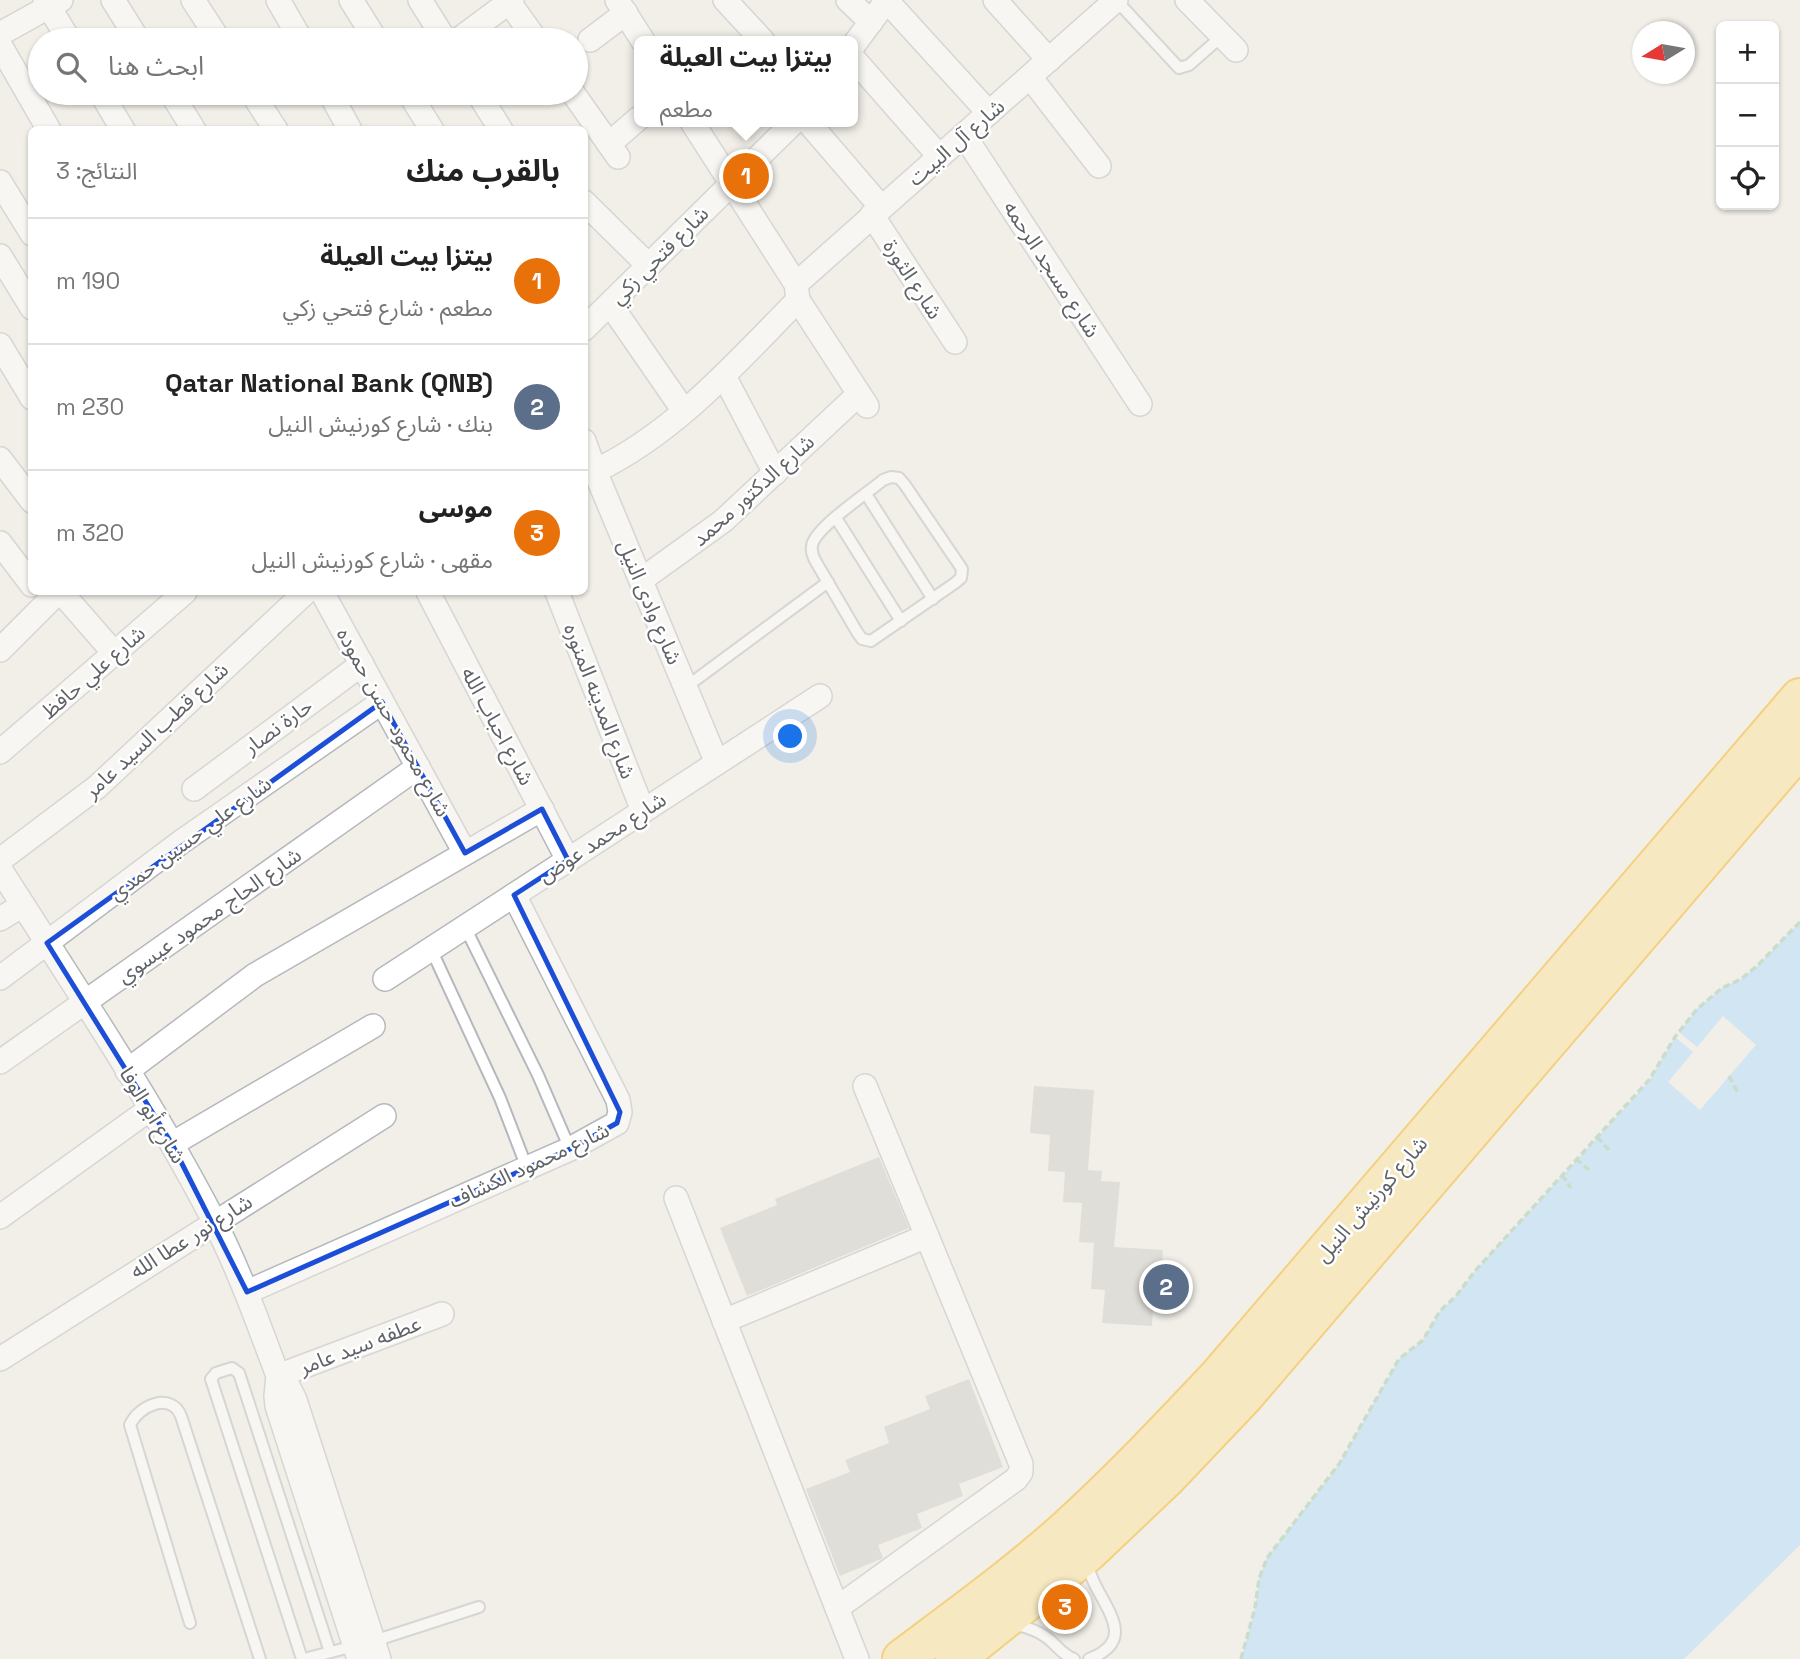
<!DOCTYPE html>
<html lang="ar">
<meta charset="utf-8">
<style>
body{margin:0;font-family:"Space Grotesk","Noto Sans Arabic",sans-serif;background:#f2f2f2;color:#222;direction:rtl}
.controls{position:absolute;right:21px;top:21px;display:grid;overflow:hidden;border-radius:10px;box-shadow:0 2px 5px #0004}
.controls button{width:63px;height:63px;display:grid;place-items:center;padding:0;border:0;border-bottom:2px solid #e0e0e0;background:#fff;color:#222;font:35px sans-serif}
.compass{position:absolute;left:1632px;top:21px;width:63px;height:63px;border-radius:50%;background:#fff;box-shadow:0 2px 5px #0004;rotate:259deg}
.you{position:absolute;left:791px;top:737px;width:24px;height:24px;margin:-18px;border:5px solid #fff;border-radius:50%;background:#1a73e8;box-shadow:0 0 0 10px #1a73e833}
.badge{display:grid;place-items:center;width:46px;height:46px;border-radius:50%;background:#0b8043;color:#fff;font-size:23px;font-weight:700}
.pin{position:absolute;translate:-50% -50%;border:4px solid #fff;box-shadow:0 2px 7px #0006}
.popup{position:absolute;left:634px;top:36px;width:224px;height:91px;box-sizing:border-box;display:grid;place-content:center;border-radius:10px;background:#fff;filter:drop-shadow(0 2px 5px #0005);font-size:23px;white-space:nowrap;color:#767676}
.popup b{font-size:26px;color:#222}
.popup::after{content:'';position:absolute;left:50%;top:100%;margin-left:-14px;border:14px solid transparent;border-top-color:#fff}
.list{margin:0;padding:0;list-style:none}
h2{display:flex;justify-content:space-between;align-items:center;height:91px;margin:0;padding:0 28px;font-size:30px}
h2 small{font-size:23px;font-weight:400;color:#767676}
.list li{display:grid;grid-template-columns:46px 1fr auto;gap:21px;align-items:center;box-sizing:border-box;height:126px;padding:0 28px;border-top:2px solid #e0e0e0}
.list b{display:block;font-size:26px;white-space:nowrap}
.list p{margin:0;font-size:23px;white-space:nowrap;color:#767676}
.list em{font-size:23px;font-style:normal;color:#767676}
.icon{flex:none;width:38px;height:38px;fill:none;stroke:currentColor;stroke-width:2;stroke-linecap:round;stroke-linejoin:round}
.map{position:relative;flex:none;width:1800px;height:1659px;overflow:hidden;direction:ltr}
.search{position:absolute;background:#fff;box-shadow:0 2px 5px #0004;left:28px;top:28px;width:560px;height:77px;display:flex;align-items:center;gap:18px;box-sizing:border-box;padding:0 24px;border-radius:38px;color:#767676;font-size:26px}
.panel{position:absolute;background:#fff;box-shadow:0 2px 5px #0004;left:28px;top:126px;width:560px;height:469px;border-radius:10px;direction:rtl}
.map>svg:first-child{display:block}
.water{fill:#aadaff}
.pier{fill:#f1efe8}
.building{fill:#cccac5}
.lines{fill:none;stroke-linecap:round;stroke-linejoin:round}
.lane-casing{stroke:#b5b8bc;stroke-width:14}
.street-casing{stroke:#b5b8bc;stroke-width:26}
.highway-casing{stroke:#f9ab00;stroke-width:42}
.path{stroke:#9cc7a9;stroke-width:3.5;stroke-dasharray:7 3.5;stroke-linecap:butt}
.lane{stroke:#fff;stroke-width:10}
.street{stroke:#fff;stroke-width:23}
.highway{stroke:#fde293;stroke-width:38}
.marked{fill:none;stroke:#1d4ed8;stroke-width:5;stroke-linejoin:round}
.labels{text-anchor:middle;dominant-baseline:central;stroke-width:5;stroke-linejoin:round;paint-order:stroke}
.street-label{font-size:21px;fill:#5f6368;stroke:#fff}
</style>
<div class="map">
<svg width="1800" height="1659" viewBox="0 0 1800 1659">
<rect width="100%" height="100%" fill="#f1efe8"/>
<polygon class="water" points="1800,922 1800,1545 1684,1659 1241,1659 1255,1608 1259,1579 1267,1558 1339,1464 1399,1359 1423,1340 1440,1311 1456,1296 1475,1271 1649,1081 1675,1037 1697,1009 1722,988 1741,979 1757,966"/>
<polygon class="pier" points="1723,1016 1756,1045 1700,1110 1668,1082 1693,1052 1675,1037 1679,1032 1697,1047"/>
<g class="building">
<polygon points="1034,1086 1094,1090 1088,1170 1102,1171 1101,1181 1120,1182 1114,1247 1163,1250 1162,1265 1175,1266 1173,1290 1154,1289 1152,1326 1102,1323 1105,1290 1091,1289 1094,1243 1079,1242 1082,1203 1063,1202 1065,1172 1048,1171 1050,1135 1030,1133"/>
<polygon points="879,1157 909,1228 747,1296 720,1228 777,1205 775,1199"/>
<polygon points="969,1379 1003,1467 959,1484 963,1496 917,1514 922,1528 878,1545 883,1558 840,1576 806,1489 850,1472 845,1460 889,1443 884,1427 930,1409 925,1396"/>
</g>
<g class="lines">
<g class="lane-casing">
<g id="lane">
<polyline points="1116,0 1179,68 1189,65 1222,36"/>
<path d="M891,477L899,478L905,485L962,569L961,578L955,583L871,641L862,639L857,632L816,562C813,557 811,552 812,546C814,528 868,493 883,480Z"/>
<polyline points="866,494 933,599"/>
<polyline points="836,518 901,621"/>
<polyline points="686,687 828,582"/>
<polyline points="465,927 538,1075 570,1149"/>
<polyline points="431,949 500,1098 527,1168"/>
<path d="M1088,1562C1090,1597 1147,1637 1089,1659"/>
<path d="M190,1623L130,1425C138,1406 171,1391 181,1416L260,1659"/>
<path d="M1013,1625C1026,1626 1041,1632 1051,1641C1059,1648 1063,1655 1074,1659"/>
<polyline points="374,1641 479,1607"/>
<polyline points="302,1659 211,1379 216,1373 232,1368 239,1373 330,1652"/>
<polyline points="304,1659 354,1646"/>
</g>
</g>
<g class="street-casing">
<g id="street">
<polyline points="45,0 69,40"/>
<polyline points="113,0 138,40"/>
<polyline points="193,0 219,40"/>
<polyline points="278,0 301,40"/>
<polyline points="351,0 376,40"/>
<polyline points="420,0 445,40"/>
<polyline points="617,0 643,41"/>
<polyline points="725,0 763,41"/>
<polyline points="848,0 871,22"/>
<polyline points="995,0 1049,60"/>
<polyline points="1187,0 1236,50"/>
<polyline points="887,1 989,113"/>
<polyline points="509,2 536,40"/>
<polyline points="0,34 61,0"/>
<polyline points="458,40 512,0"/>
<polyline points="590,40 626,13"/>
<polyline points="0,45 49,130"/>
<polyline points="853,46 887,0"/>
<polyline points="853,58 939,156"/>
<polyline points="1030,77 1099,166"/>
<polyline points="101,93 123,130"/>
<polyline points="171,93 194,130"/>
<polyline points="252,93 276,130"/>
<polyline points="330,93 350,130"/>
<polyline points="409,93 432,130"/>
<polyline points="478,93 501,130"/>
<polyline points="573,93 618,157"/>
<polyline points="692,122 796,284 798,300 867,406"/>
<polyline points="808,122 881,207"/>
<polyline points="964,135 1140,404"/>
<polyline points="609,144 639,118"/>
<polyline points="0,182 32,234"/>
<polyline points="584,202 649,266"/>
<polyline points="872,215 955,342"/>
<polyline points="0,256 32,308"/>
<polyline points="796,284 1116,0"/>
<polyline points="610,304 684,411"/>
<polyline points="584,329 794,122"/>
<polyline points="0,345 32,398"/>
<polyline points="724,376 775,473"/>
<polyline points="584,441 595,471 717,763"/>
<polyline points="0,459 32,501"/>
<path d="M595,471C675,433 737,362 798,300"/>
<polyline points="0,543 32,585"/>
<polyline points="641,580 723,521 859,394"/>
<polyline points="61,592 115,654"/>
<polyline points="322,592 465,853"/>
<polyline points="428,592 568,860"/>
<polyline points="557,592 643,811"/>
<polyline points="0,650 58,592"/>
<polyline points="0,752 185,592"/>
<polyline points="194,789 362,664"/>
<polyline points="0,860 97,787 306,592"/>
<path d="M0,869C73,984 150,1098 213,1219C239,1269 258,1323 278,1376L286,1382L295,1400L379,1659"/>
<polyline points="0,919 23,905"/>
<polyline points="0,978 181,842 382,702"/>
<polyline points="385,979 820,696"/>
<polyline points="0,1062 418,767"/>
<polyline points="127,1071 255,975 542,809"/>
<polyline points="172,1144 373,1026"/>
<polyline points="676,1198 857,1659"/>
<polyline points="0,1217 150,1109"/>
<polyline points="247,1292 570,1149 617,1123 620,1112 618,1100 514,895"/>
<polyline points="724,1321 927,1236"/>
<polyline points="0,1359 384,1116"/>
<polyline points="278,1376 276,1396 277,1406 359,1659"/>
<polyline points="278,1376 442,1314"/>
<polyline points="837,1608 1016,1479 1021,1472 1021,1464 865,1086"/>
</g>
</g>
<g class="highway-casing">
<g id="highway">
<path d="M902,1659C958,1617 1015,1576 1067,1529C1120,1481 1169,1429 1218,1377L1800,698"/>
<polyline points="955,1659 1087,1553 1167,1477 1243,1397 1800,747"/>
</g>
</g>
<g class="path">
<polyline points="1729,1076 1738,1093"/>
<polyline points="1597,1137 1610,1151"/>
<polyline points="1576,1159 1589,1170"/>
<polyline points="1562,1175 1571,1188"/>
<polyline points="1241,1659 1255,1608 1259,1579 1267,1558 1339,1464 1399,1359 1423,1340 1440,1311 1456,1296 1475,1271 1649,1080 1675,1037 1697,1009 1722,988 1741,979 1757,966 1800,922"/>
</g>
<use href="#lane" class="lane"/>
<use href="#street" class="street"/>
<use href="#highway" class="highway"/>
</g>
<path d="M0 0H1800V1659H0ZM382,702L465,853L542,809L568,860L514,895L620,1112L617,1123L570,1149L247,1292L172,1144L47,943Z" fill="#f1efe8" fill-opacity=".55" fill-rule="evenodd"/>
<path class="marked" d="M382,702L465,853L542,809L568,860L514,895L620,1112L617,1123L570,1149L247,1292L172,1144L47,943Z"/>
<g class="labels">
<g class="street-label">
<text transform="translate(956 142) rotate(-41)">شارع آل البيت</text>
<text transform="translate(659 255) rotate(-45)">شارع فتحي زكي</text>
<text transform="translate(1052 269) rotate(57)">شارع مسجد الرحمه</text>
<text transform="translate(913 279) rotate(57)">شارع الثورة</text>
<text transform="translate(753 490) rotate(-42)">شارع الدكتور محمد</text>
<text transform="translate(650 602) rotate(67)">شارع وادى النيل</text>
<text transform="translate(93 672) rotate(-41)">شارع علي حافظ</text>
<text transform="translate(600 701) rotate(69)">شارع المدينه المنوره</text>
<text transform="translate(394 722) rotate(61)">شارع محمود حسن حموده</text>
<text transform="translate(278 726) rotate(-36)">حارة نصار</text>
<text transform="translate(498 726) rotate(62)">شارع احباب الله</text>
<text transform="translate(156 730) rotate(-43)">شارع قطب السيد عامر</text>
<text transform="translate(602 837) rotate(-33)">شارع محمد عوض</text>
<text transform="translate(190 838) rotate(-36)">شارع علي حسين حمدي</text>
<text transform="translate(209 915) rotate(-35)">شارع الحاج محمود عيسوي</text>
<text transform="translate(153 1115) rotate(59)">شارع أبو الوفا</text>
<text transform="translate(529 1165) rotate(-25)">شارع محمود الكشاف</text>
<text transform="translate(1371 1199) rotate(-49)">شارع كورنيش النيل</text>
<text transform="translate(191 1236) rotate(-32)">شارع نور عطا الله</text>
<text transform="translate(360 1345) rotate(-21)">عطفه سيد عامر</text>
</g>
</g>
</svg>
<div class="controls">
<button>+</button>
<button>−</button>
<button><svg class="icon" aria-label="locate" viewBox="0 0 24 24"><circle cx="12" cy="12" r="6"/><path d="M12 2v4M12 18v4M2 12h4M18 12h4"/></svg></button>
</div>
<svg class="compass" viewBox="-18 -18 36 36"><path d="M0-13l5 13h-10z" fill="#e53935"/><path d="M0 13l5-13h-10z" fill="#767676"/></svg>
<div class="you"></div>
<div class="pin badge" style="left:746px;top:176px;background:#e8710a">1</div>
<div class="popup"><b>بيتزا بيت العيلة</b>مطعم</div>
<div class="pin badge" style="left:1166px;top:1287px;background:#5c6f8a">2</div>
<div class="pin badge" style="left:1065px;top:1607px;background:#e8710a">3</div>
<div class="search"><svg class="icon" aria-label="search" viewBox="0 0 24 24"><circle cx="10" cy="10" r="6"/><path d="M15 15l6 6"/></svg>ابحث هنا</div>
<section class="panel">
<h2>بالقرب منك<small>النتائج: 3</small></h2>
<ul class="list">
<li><span class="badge" style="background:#e8710a">1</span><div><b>بيتزا بيت العيلة</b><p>مطعم · شارع فتحي زكي</p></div><em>190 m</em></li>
<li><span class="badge" style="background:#5c6f8a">2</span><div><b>Qatar National Bank (QNB)</b><p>بنك · شارع كورنيش النيل</p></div><em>230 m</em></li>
<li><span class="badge" style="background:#e8710a">3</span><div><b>موسى</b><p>مقهى · شارع كورنيش النيل</p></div><em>320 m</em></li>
</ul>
</section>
</div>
